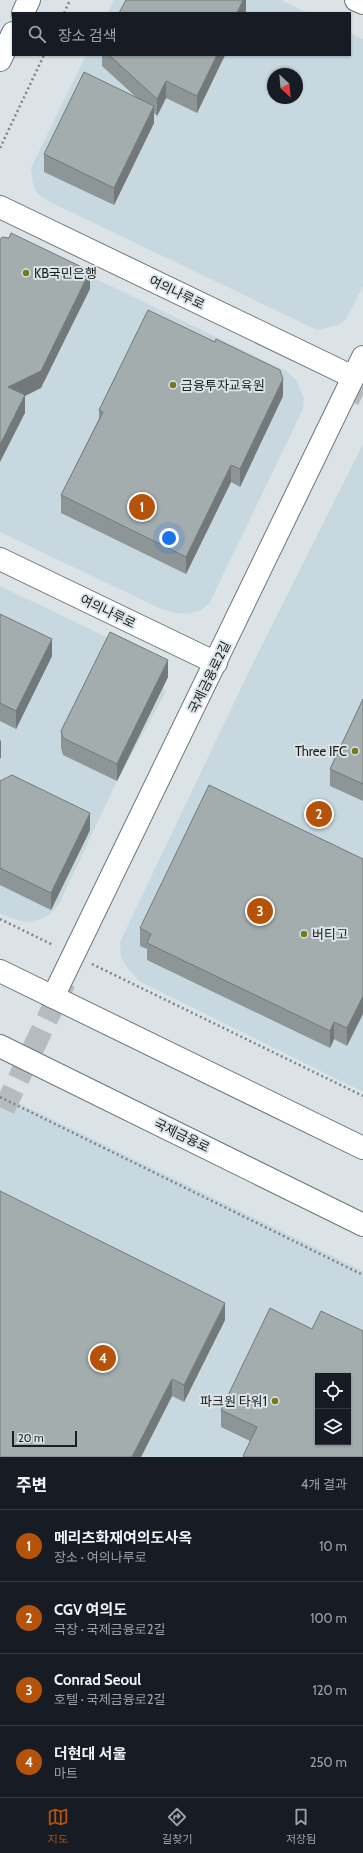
<!DOCTYPE html>
<html lang="ko">
<meta charset="utf-8">
<style>
body{margin:0;font-family:Cabin,"Noto Sans KR",sans-serif;background:#20242c;color:#f1f3f6}
.controls{position:absolute;right:12px;bottom:12px;display:grid;overflow:hidden;border-radius:0px;box-shadow:0 1px 3px #0004}
.controls button{width:36px;height:36px;display:grid;place-items:center;padding:0;border:0;border-bottom:1px solid #363941;background:#171b24;color:#f1f3f6;font:20px sans-serif}
.compass{position:absolute;left:267px;top:68px;width:36px;height:36px;border-radius:50%;background:#171b24;box-shadow:0 1px 3px #0004;rotate:154deg}
.scale{position:absolute;left:12px;bottom:10px;width:65px;box-sizing:border-box;padding-left:4px;border:2px solid #1b1e1f;border-top:0;font-size:11px;line-height:14px;white-space:nowrap;color:#1b1e1f;-webkit-text-stroke:3px #dbe3e7;paint-order:stroke}
.you{position:absolute;left:169px;top:538px;width:14px;height:14px;margin:-10px;border:3px solid #fff;border-radius:50%;background:#1a73e8;box-shadow:0 0 0 6px #1a73e833}
.badge{display:grid;place-items:center;width:26px;height:26px;border-radius:50%;background:#b45309;color:#fff;font-size:13px;font-weight:700}
.pin{position:absolute;translate:-50% -50%;border:2px solid #fff;box-shadow:0 1px 4px #0006}
.list{margin:0;padding:0;list-style:none}
h2{display:flex;justify-content:space-between;align-items:center;height:52px;margin:0;padding:0 16px;font-size:17px}
h2 small{font-size:13px;font-weight:400;color:#9ea1a6}
.list li{display:grid;grid-template-columns:26px 1fr auto;gap:12px;align-items:center;box-sizing:border-box;height:72px;padding:0 16px;border-top:1px solid #363941}
.list b{display:block;font-size:15px;white-space:nowrap}
.list p{margin:0;font-size:13px;white-space:nowrap;color:#9ea1a6}
.list em{font-size:13px;font-style:normal;color:#9ea1a6}
.icon{flex:none;width:22px;height:22px;fill:none;stroke:currentColor;stroke-width:2;stroke-linecap:round;stroke-linejoin:round}
.map{position:relative;flex:none;width:363px;height:1457px;overflow:hidden}
.search{position:absolute;background:#171b24;box-shadow:0 1px 3px #0004;left:12px;right:12px;top:12px;height:44px;display:flex;align-items:center;gap:10px;box-sizing:border-box;padding:0 14px;border-radius:0px;color:#9ea1a6;font-size:15px}
.sheet{height:340px;background:#171b24}
nav{display:flex;justify-content:space-around;align-items:center;box-sizing:border-box;height:56px;border-top:1px solid #363941;background:#171b24;font-size:11px;color:#9ea1a6}
nav a{display:grid;justify-items:center;gap:2px}
nav .on{color:#b45309}
.map>svg:first-child{display:block}
.built{fill:#c7d8e0;fill-rule:evenodd}
.lines{fill:none;stroke-linecap:round;stroke-linejoin:round}
.minor-tunnel{stroke:#b5bcbf;stroke-width:22;stroke-dasharray:22 11;stroke-linecap:butt}
.minor-casing{stroke:#6e7679;stroke-width:24}
.path{stroke:#7e8386;stroke-width:2.5;stroke-dasharray:2 3;stroke-linecap:butt}
.minor{stroke:#fff;stroke-width:22}
.wall{fill:#8d9596}
.shaded-wall{fill:#73797a}
.building{fill:#a4adae;stroke:#73797a;fill-rule:evenodd}
.poi-dot{fill:#75781f;stroke:#dbe3e7;stroke-width:1.5}
.labels{text-anchor:middle;dominant-baseline:central;stroke-width:4;stroke-linejoin:round;paint-order:stroke}
.poi-label{font-size:13px;fill:#1b1e1f;stroke:#dbe3e7;text-anchor:start}
.street-label{font-size:13px;fill:#1b1e1f;stroke:#dbe3e7}
</style>
<div class="map">
<svg width="363" height="1457" viewBox="0 0 363 1457">
<rect width="100%" height="100%" fill="#dbe3e7"/>
<g class="built">
<polygon points="114,0 281,0 308,13 107,13"/>
<path d="M350,33L363,39V286L346,319L338,325L317,330L46,200L37,193L33,183L31,168L86,55H350ZM273,74H297V98H273Z"/>
<polygon points="0,246 84,273 286,371 296,380 304,398 303,409 209,604 201,610 188,614 175,613 161,609 0,532"/>
<polygon points="363,444 363,1092 139,981 127,967 121,958 120,942 253,663"/>
<polygon points="0,586 150,658 163,681 165,693 114,787 59,904 50,914 41,919 28,922 13,919 0,913"/>
<path d="M0,1094L363,1271V1457H0ZM318,1376H348V1442H318Z"/>
</g>
<g class="lines">
<g class="minor-tunnel">
<polyline points="350,389 363,395"/>
<polyline points="4,1109 65,982"/>
</g>
<g class="minor-casing">
<g id="minor">
<polyline points="356,0 363,3"/>
<polyline points="23,13 29,0"/>
<polyline points="0,60 13,33"/>
<polyline points="0,207 353,377"/>
<polyline points="0,559 216,663"/>
<polyline points="0,971 363,1148"/>
<polyline points="53,997 363,357"/>
<polyline points="0,1046 363,1225"/>
</g>
</g>
<g class="path">
<polyline points="64,13 70,0"/>
<polyline points="0,148 44,55"/>
<polyline points="0,919 53,945"/>
<polyline points="92,964 363,1096"/>
<polyline points="0,1097 363,1275"/>
</g>
<use href="#minor" class="minor"/>
</g>
<g class="wall">
<polygon points="102,55 225,55 197,113 166,98 157,116 154,113 154,123 114,205 44,172 44,154 137,98 102,66"/>
<polygon points="283,396 240,487 231,482 186,574 61,513 61,495 99,419 99,410"/>
<polygon points="0,614 52,656 16,729 0,721"/>
<polygon points="168,677 117,781 63,755 61,748 61,731"/>
<polygon points="363,699 363,801 330,786 330,769"/>
<polygon points="0,781 90,830 51,910 0,885"/>
<polygon points="363,859 347,1046 334,1039 330,1048 147,960 147,949 140,946 140,928"/>
<polygon points="225,1320 184,1402 172,1396 141,1457 0,1457"/>
<polygon points="221,1410 363,1457 243,1457 250,1441 221,1427"/>
</g>
<g class="shaded-wall">
<polygon points="243,0 246,0 246,11 245,13 237,13"/>
<polygon points="217,55 225,55 197,113 197,96"/>
<polygon points="166,81 166,98 157,116 157,99"/>
<polygon points="154,106 154,123 114,205 114,188"/>
<polygon points="90,271 90,289 41,388 25,396 25,413 0,462 0,445 8,387"/>
<polygon points="283,379 283,396 240,487 240,469"/>
<polygon points="231,465 231,482 186,574 186,557"/>
<polygon points="52,639 52,656 16,729 16,711"/>
<polygon points="168,660 168,677 117,781 117,764"/>
<polygon points="1,739 1,757 0,759 0,742"/>
<polygon points="90,813 90,830 51,910 51,893"/>
<polygon points="363,996 363,1014 347,1046 347,1028"/>
<polygon points="334,1022 334,1039 330,1048 330,1031"/>
<polygon points="225,1303 225,1320 184,1402 184,1385"/>
<polygon points="172,1379 172,1396 141,1457 132,1457"/>
</g>
<g class="building">
<polygon points="126,0 243,0 237,13 119,13"/>
<polygon points="109,55 217,55 197,96 166,81 157,99"/>
<polygon points="84,72 154,106 114,188 44,154"/>
<polygon points="11,233 90,271 41,371 8,387 25,395 0,445 0,240 2,237 9,238"/>
<polygon points="148,310 215,342 216,339 280,370 283,379 240,469 231,465 186,557 61,495 103,412 99,410"/>
<polygon points="0,614 52,639 16,711 0,703"/>
<polygon points="110,632 168,660 117,764 63,738 61,731"/>
<polygon points="363,699 363,784 330,769"/>
<polygon points="12,775 90,813 51,893 0,868 0,781"/>
<polygon points="209,785 363,859 363,996 347,1028 334,1022 330,1031 147,943 151,934 140,928"/>
<polygon points="0,1191 225,1303 184,1385 172,1379 132,1457 0,1457"/>
<path d="M270,1308L312,1329L321,1311L363,1331V1457H244L243,1456L257,1427L221,1410ZM318,1376H348V1442H318Z"/>
</g>
<g class="poi-dot">
<circle cx="26" cy="273" r="4"/>
<circle cx="173" cy="385" r="4"/>
<circle cx="355" cy="751" r="4"/>
<circle cx="304" cy="934" r="4"/>
<circle cx="275" cy="1401" r="4"/>
</g>
<g class="labels">
<g class="poi-label">
<text x="34" y="273">KB국민은행</text>
<text x="181" y="385">금융투자교육원</text>
<text x="347" y="751" text-anchor="end">Three IFC</text>
<text x="312" y="934">버티고</text>
<text x="267" y="1401" text-anchor="end">파크원 타워1</text>
</g>
<g class="street-label">
<text transform="translate(177 292) rotate(26)">여의나루로</text>
<text transform="translate(108 611) rotate(26)">여의나루로</text>
<text transform="translate(209 677) rotate(-64)">국제금융로2길</text>
<text transform="translate(182 1135) rotate(26)">국제금융로</text>
</g>
</g>
</svg>
<div class="controls">
<button><svg class="icon" aria-label="locate" viewBox="0 0 24 24"><circle cx="12" cy="12" r="6"/><path d="M12 2v4M12 18v4M2 12h4M18 12h4"/></svg></button>
<button><svg class="icon" aria-label="layers" viewBox="0 0 24 24"><path d="M12 4l9 5-9 5-9-5zM3 14l9 5 9-5"/></svg></button>
</div>
<svg class="compass" viewBox="-18 -18 36 36"><path d="M0-13l5 13h-10z" fill="#e53935"/><path d="M0 13l5-13h-10z" fill="#9ea1a6"/></svg>
<div class="scale">20 m</div>
<div class="you"></div>
<div class="pin badge" style="left:142px;top:507px">1</div>
<div class="pin badge" style="left:319px;top:814px">2</div>
<div class="pin badge" style="left:260px;top:911px">3</div>
<div class="pin badge" style="left:103px;top:1358px">4</div>
<div class="search"><svg class="icon" aria-label="search" viewBox="0 0 24 24"><circle cx="10" cy="10" r="6"/><path d="M15 15l6 6"/></svg>장소 검색</div>
</div>
<section class="sheet">
<h2>주변<small>4개 결과</small></h2>
<ul class="list">
<li><span class="badge">1</span><div><b>메리츠화재여의도사옥</b><p>장소 · 여의나루로</p></div><em>10 m</em></li>
<li><span class="badge">2</span><div><b>CGV 여의도</b><p>극장 · 국제금융로2길</p></div><em>100 m</em></li>
<li><span class="badge">3</span><div><b>Conrad Seoul</b><p>호텔 · 국제금융로2길</p></div><em>120 m</em></li>
<li><span class="badge">4</span><div><b>더현대 서울</b><p>마트</p></div><em>250 m</em></li>
</ul>
</section>
<nav>
<a class="on"><svg class="icon" aria-label="map" viewBox="0 0 24 24"><path d="M3 6l6-2 6 2 6-2v14l-6 2-6-2-6 2zM9 4v14M15 6v14"/></svg>지도</a>
<a><svg class="icon" aria-label="directions" viewBox="0 0 24 24"><path d="M12 3l9 9-9 9-9-9zM9 14v-3h6M13 9l2 2-2 2"/></svg>길찾기</a>
<a><svg class="icon" aria-label="saved" viewBox="0 0 24 24"><path d="M7 4h10v16l-5-4-5 4z"/></svg>저장됨</a>
</nav>
